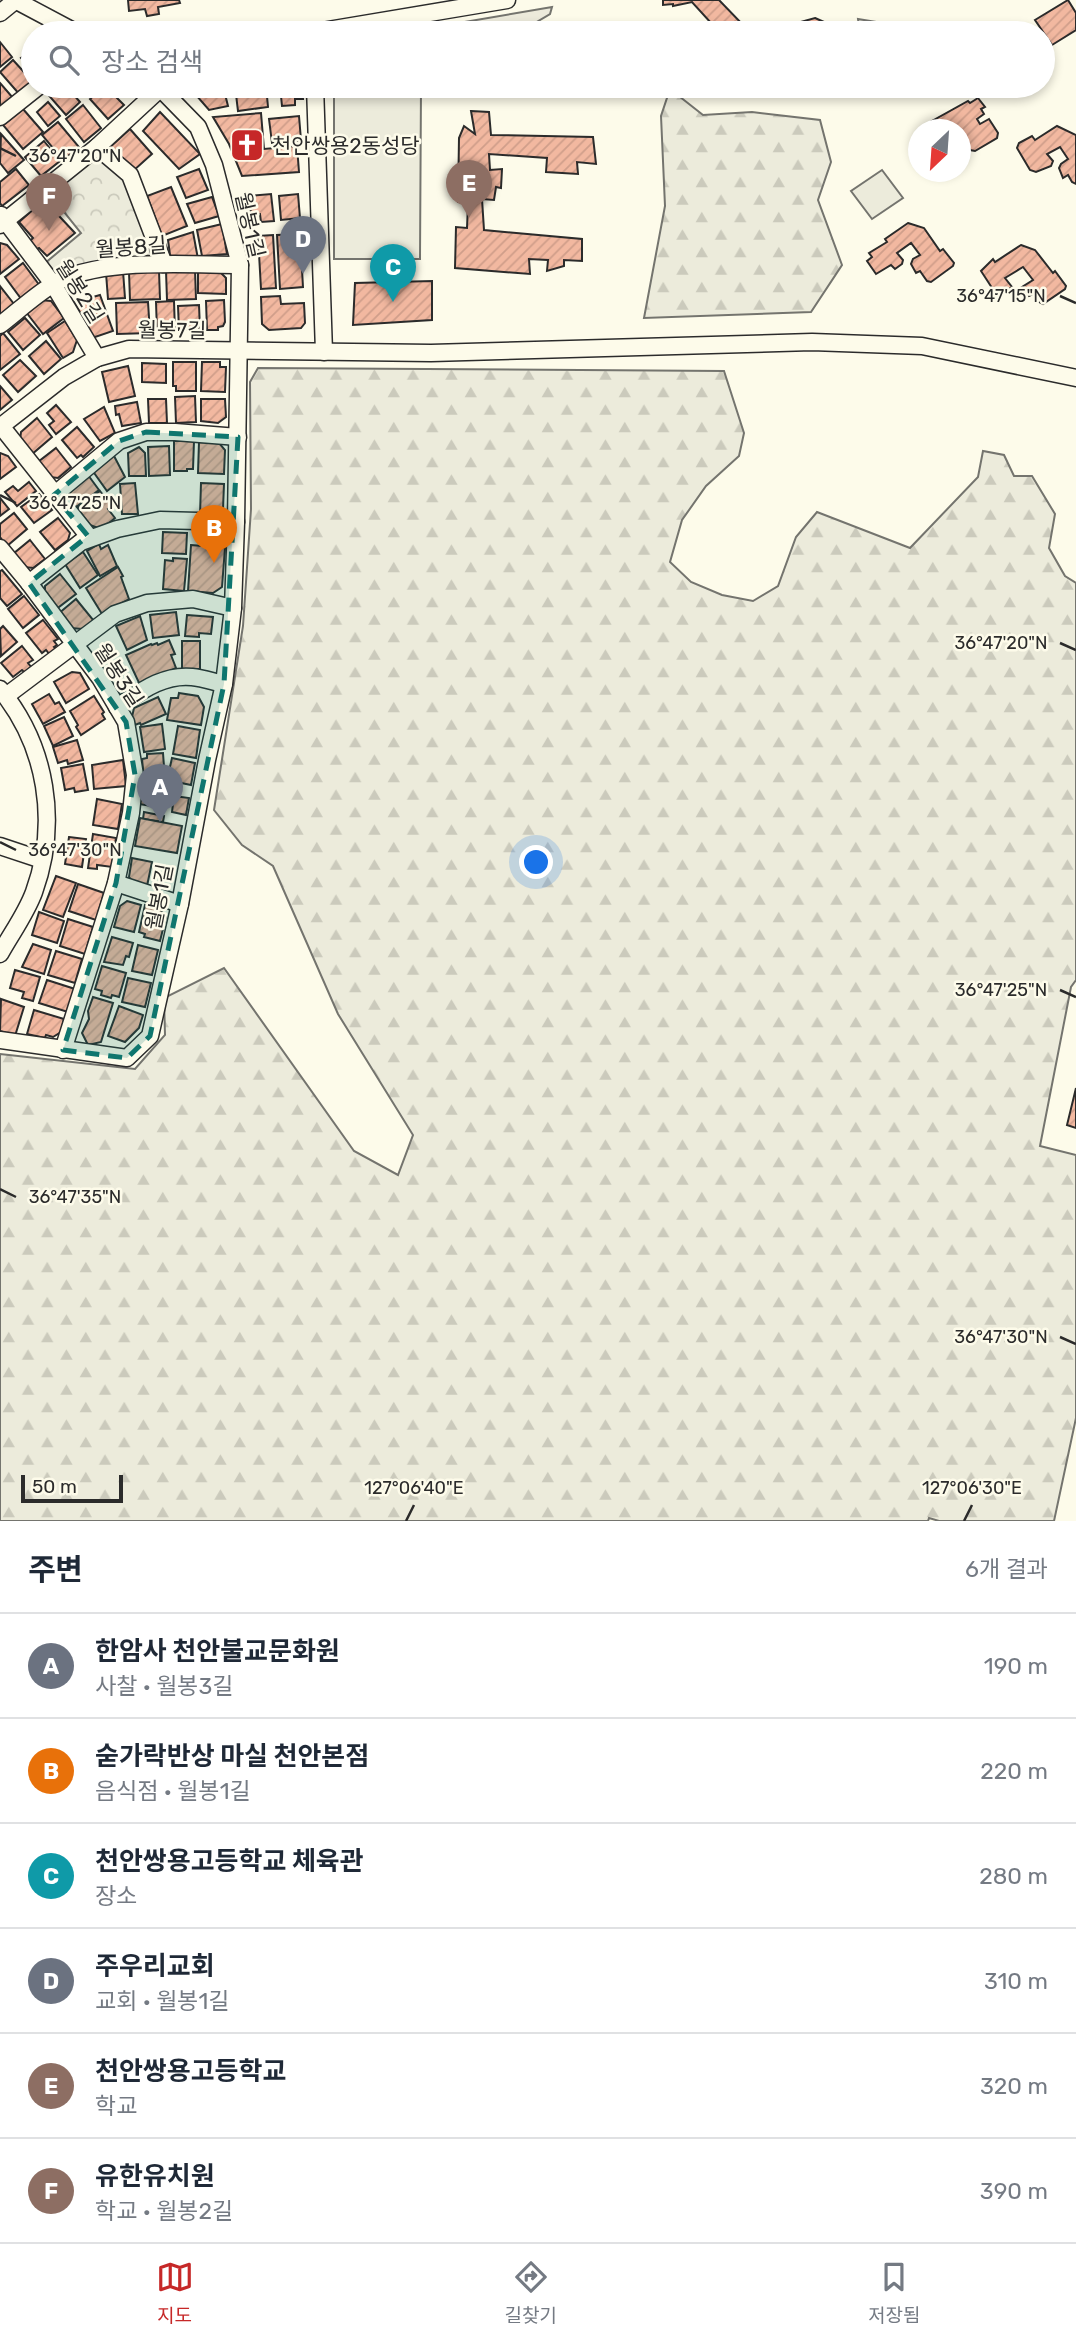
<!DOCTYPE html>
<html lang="ko">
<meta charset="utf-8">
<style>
body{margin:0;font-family:Rubik,"Noto Sans KR",sans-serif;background:#f2f2f3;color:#1f2937}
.compass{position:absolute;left:908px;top:119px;width:63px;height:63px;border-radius:50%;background:#fff;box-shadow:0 4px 10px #0003;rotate:205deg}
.scale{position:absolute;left:21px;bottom:18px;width:102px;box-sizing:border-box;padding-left:7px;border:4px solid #2b2b2b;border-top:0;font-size:19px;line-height:24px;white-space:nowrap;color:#2b2b2b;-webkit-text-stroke:5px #fdfbea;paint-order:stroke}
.you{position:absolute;left:537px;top:863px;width:24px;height:24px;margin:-18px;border:5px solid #fff;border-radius:50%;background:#1a73e8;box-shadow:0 0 0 10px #1a73e833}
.badge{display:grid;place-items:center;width:46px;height:46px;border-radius:50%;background:#c62828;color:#fff;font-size:23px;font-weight:700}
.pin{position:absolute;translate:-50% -58px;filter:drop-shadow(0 2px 4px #0008)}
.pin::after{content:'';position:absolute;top:37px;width:24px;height:21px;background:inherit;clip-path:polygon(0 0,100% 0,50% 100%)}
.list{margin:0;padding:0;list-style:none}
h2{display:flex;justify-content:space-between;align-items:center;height:91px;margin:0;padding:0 28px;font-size:30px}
h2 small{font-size:23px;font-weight:400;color:#747a83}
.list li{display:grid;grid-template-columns:46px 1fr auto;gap:21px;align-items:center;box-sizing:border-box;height:105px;padding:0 28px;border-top:2px solid #e0e1e3}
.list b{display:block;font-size:26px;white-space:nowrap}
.list p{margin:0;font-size:23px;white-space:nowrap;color:#747a83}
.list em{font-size:23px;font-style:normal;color:#747a83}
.icon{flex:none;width:38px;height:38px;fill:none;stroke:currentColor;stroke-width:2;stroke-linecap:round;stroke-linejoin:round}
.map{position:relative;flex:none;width:1076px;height:1521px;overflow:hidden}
.search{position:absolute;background:#fff;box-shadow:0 4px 10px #0003;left:21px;right:21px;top:21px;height:77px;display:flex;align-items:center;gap:18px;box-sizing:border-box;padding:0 24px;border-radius:38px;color:#747a83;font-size:26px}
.sheet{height:721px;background:#fff}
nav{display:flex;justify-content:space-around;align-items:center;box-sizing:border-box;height:98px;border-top:2px solid #e0e1e3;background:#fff;font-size:19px;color:#747a83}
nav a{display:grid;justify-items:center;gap:4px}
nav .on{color:#c62828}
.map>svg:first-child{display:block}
.green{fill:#ecebdb;stroke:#74746e;stroke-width:2}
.forest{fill:url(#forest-firs);stroke:#74746e;stroke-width:2}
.park{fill:url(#park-crowns);stroke:#74746e;stroke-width:2}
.parking{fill:#eceadb;stroke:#74746e;stroke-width:2}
.building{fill:url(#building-hatch);stroke:#2b2b2b;stroke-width:2}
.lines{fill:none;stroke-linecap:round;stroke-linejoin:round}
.minor-casing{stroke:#2b2b2b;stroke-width:19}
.minor{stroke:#fdfbea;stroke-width:16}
.marked{fill:#0f766e;fill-opacity:0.2;stroke:#0f766e;stroke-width:5;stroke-dasharray:14 9;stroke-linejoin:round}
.ticks{fill:none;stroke:#2b2b2b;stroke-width:2.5}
.labels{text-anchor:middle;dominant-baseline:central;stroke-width:5;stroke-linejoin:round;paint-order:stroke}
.poi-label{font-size:21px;fill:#2b2b2b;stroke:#fdfbea;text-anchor:start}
.street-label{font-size:21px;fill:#2b2b2b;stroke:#fdfbea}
.ticks-label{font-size:18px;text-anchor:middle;fill:#2b2b2b;stroke:#fdfbea;stroke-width:5;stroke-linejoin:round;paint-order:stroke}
</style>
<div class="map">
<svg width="1076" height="1521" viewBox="0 0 1076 1521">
<defs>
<pattern id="forest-firs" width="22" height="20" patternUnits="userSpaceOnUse" patternTransform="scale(1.75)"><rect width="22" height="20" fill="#ecebdb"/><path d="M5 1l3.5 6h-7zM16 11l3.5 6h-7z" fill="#cbcabc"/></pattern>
<pattern id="park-crowns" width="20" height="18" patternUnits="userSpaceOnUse" patternTransform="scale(1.75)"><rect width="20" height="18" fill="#ecebdb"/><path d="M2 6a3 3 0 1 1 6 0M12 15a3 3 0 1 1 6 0" fill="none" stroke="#cbcabc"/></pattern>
<pattern id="building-hatch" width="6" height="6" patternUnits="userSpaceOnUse" patternTransform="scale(1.75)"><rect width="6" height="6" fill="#f2b8a0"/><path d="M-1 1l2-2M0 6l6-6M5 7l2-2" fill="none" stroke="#d09e8a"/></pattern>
</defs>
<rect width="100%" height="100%" fill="#fdfbea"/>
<g class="green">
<polygon points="334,86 421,86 420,259 334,259"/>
<polygon points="882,170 903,198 872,219 851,191"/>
</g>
<g class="forest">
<polygon points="670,89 703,115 752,112 820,120 831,162 818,200 842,265 811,312 644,318 665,206 661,116"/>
<polygon points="258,368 724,371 744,433 739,456 706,486 682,520 670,562 691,582 722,595 753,601 778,586 796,537 817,512 910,548 978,477 983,451 1004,455 1014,476 1032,476 1055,514 1049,548 1065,576 1076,583 1076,980 1071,987 1040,1146 1076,1155 1076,1418 1054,1521 939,1521 929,1518 928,1521 0,1521 0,1054 135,1069 165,1035 164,998 224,968 354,1151 398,1175 413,1135 338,1014 273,866 242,845 214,810 243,626 251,509 250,382"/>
</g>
<g class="park">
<polygon points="858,19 894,25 896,32 860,33"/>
<polygon points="89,159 105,160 127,177 156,257 56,280 44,264 81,233 48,192"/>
</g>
<polygon class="parking" points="552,7 550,14 518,33 400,33"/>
<g class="building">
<polygon points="128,0 179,0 180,3 158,7 159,14 147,16 145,9 129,11"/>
<polygon points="663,0 719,0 746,28 743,31 745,33 721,33 719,31 712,33 707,29 712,24 692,2 673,6 673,4 663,5"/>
<polygon points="1068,0 1076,13 1076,30 1052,45 1035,20"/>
<polygon points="815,18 831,25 834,33 769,33 771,30"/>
<polygon points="0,42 12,57 0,67"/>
<polygon points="33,49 33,71 21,58"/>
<polygon points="13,60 33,82 20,95 0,72"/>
<polygon points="0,83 13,98 0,109"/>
<polygon points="49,86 66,86 80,102 66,115 44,90"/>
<polygon points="75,86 97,86 85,96"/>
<polygon points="105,86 124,105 108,119 90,99"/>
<polygon points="194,86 223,86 228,106 209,110 196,95"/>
<polygon points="235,86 266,86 268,107 238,111"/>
<polygon points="280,86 302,86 303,99 295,99 295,105 282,106"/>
<polygon points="978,98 985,107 981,109 984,114 977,119 980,124 989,119 998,133 997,138 975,151 970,150 962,135 960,136 960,130 932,130 936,126 932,121 968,101 970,103"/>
<polygon points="48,102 60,116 48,126 37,112"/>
<polygon points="83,105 101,128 84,142 66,119"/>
<polygon points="23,109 43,132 23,149 3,125"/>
<polygon points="471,111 489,112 491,135 593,137 596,164 577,162 578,174 546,172 547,158 489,154 490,170 502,169 501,188 496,187 494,200 482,199 484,230 582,239 582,261 564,260 564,266 547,271 548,260 529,259 530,274 455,268 456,227 467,228 468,204 458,202 459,138 464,126 475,134"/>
<polygon points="160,112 200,154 179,169 143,131"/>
<polygon points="261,113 264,149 297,146 299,172 242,176 229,144 213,117"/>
<polygon points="299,116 301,140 272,143 269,119"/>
<polygon points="58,122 79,147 63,160 42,135"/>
<polygon points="1057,126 1076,135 1076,184 1072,182 1068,175 1063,178 1059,168 1061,164 1068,159 1060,147 1047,154 1053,161 1051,166 1036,172 1030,170 1017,148 1019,143 1032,136 1035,140"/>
<polygon points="130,129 152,154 132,172 108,149"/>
<polygon points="1,134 24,160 8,173 0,163"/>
<polygon points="44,141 60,161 41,176 25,157"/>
<polygon points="16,169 29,185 2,206 0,203 0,182"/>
<polygon points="199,169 208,190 186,198 177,177"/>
<polygon points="171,187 187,226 162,236 147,196"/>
<polygon points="271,194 274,221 261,222 260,214 251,215 249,196"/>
<polygon points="298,194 300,218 281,220 279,196"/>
<polygon points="212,197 219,216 195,223 187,204"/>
<polygon points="44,200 75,233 47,256 39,248 35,250 29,242 33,238 19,222"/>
<polygon points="908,223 924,228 940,251 943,249 954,263 953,266 931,282 927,281 920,271 916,273 911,264 913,259 920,255 911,243 897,253 903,260 902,264 895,269 891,265 876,274 867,261 872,257 869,253 887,242 885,239"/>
<polygon points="222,224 227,254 202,256 197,230"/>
<polygon points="193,232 198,259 175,260 170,255 168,240"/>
<polygon points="300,234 303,287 280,289 277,235"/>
<polygon points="273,235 276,288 261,289 258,236"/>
<polygon points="0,243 7,245 19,259 0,274"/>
<polygon points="1021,245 1035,250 1053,273 1055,271 1066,286 1065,289 1043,304 1039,302 1033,294 1029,296 1022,287 1033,280 1023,267 1005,278 1012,287 1000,294 996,294 981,271 993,259 995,262"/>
<polygon points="23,263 40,286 22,300 5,277"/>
<polygon points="198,269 217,269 226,278 226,294 198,293"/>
<polygon points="195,270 196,299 167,300 166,271"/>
<polygon points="123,271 125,298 108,299 106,273"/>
<polygon points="159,271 160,299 130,300 129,272"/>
<polygon points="432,281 432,320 353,325 355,283"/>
<polygon points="0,286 14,304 0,315"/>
<polygon points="100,295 113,331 92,338 75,302"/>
<polygon points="280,296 281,304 304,303 305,323 301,328 269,330 262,324 261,297"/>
<polygon points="40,300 51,301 64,318 43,334 26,312"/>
<polygon points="224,300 225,322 223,326 218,327 218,330 207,330 206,301"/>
<polygon points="174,301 175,332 157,332 156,302"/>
<polygon points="148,302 150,333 117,334 116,303"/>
<polygon points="199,305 200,329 179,330 178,306"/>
<polygon points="25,318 40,335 23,350 8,332"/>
<polygon points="65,321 77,340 73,352 63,358 47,333"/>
<polygon points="3,333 20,354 0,370 0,336"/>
<polygon points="46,341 61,359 44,374 29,356"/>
<polygon points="20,360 36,376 18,392 3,375"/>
<polygon points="173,362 196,362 196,391 176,391 176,386 173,386"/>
<polygon points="202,362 220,362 220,367 226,367 225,392 201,391"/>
<polygon points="142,363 166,364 166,383 142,382"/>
<polygon points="128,366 135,396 109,402 102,372"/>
<polygon points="0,386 12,400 0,410"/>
<polygon points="195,396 196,422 176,423 175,397"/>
<polygon points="148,399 166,399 167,423 149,423"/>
<polygon points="201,399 225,399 226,417 218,423 201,421"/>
<polygon points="137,402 141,423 122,426 119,414 116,415 115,406"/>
<polygon points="56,405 71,422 56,434 49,425 54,421 47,413"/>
<polygon points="104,407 115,433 100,441 84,419"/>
<polygon points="37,418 52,437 31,455 20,441 21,432"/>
<polygon points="77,427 94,447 83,457 81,455 77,458 62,440"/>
<polygon points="174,441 194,441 193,469 187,469 187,471 174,471"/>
<polygon points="199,442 219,443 225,450 224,474 198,473"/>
<polygon points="169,446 170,475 149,476 148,447"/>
<polygon points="139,447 145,453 146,476 129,476 128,453"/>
<polygon points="56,448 71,467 58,478 50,477 38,462"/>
<polygon points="0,453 8,456 16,467 0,479"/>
<polygon points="113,454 125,477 107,491 92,470"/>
<polygon points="88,475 99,490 76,507 69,497 70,489"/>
<polygon points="29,482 36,491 17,506 5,492 13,486 18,491"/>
<polygon points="135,483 138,514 122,514 120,484"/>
<polygon points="201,483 224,484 223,509 217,516 200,515"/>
<polygon points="100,491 112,506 108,509 115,518 104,527 98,528 90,525 77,508"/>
<polygon points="39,494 52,510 34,523 21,507"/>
<polygon points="0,498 9,509 0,516"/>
<polygon points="14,513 27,529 7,546 0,537 0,524"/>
<polygon points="58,518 70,533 68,540 55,550 40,532"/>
<polygon points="163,532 187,533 186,554 162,553"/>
<polygon points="30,540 45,559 33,568 24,567 13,554"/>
<polygon points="99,544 101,549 108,545 117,566 100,576 87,551"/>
<polygon points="191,545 225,548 222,587 213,593 188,591"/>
<polygon points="83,552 98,575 80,588 65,564"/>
<polygon points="173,558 187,559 184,591 163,589 165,560 173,561"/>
<polygon points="118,567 123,576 121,577 129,599 102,614 86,588"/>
<polygon points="2,570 22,594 7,606 0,598 0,571"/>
<polygon points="60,574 76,594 55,610 45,597 45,586"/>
<polygon points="24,596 39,615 23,628 8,609"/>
<polygon points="76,599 94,621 83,629 70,628 58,614"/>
<polygon points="176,612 179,635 153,638 150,615"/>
<polygon points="187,615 213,617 211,634 199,633 199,637 185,636"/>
<polygon points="140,616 147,640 127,650 116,626"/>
<polygon points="43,620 58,639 54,641 57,645 54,647 57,650 50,655 46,650 42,653 26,633"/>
<polygon points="3,626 17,642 1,656 0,629"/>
<polygon points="169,640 175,654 171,655 176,668 140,685 126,655 151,644 152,645 157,643 158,645"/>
<rect x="182" y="641" width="18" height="28"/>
<polygon points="22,646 33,660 28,663 32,668 25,673 22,670 13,677 1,663"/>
<polygon points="72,672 80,673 89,689 66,703 54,682"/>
<polygon points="179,693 198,696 204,707 201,725 167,720 171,698 178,698"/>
<polygon points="49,694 55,704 59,702 65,712 43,724 32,704"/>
<polygon points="94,696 104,712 102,714 105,719 81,735 76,727 78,725 70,711"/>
<polygon points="158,697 166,714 141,725 140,723 135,725 132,717 134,708"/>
<polygon points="64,717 73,736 53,746 44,726"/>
<polygon points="162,724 165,749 144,752 140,727"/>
<polygon points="178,726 200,730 196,758 173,754"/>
<polygon points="77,740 83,760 68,764 67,760 58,763 53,747"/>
<polygon points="163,753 165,780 144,779 142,759 147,758 147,754"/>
<polygon points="172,758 195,763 191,785 167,780"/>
<polygon points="123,760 126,786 94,789 92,765"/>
<polygon points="83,764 88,790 75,792 74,788 65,790 61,768"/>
<polygon points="141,790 154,792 152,806 139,804"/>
<polygon points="174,796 189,798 186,815 172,812"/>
<polygon points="97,799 122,804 118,829 93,825"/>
<polygon points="144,812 164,816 163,822 143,819"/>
<polygon points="140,818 182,826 177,853 135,846"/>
<polygon points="93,834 116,838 112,867 97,865 97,869 88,868"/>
<polygon points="69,837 86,839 82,867 65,864"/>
<polygon points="132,858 152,862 147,886 134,884 129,877"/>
<polygon points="56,876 76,883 63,917 43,910"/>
<polygon points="78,884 104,893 96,920 69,911"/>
<polygon points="127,901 141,905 134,932 114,927 120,906"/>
<polygon points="145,905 160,909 166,917 160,941 144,937 145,934 139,932"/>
<polygon points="39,912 64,921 57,943 32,935"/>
<polygon points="68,919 93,927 85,954 60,946"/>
<polygon points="112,937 133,943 129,957 126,956 123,965 104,962"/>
<polygon points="33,944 51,950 44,974 22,967"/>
<polygon points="138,945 158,950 152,975 132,971"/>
<polygon points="56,951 82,959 75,983 48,975"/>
<polygon points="102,966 126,973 119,997 112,995 111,998 101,995 102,991 95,989"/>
<polygon points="15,970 40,977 33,1001 22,998 24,992 10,988"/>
<polygon points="128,978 151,983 145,1007 122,1002"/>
<polygon points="47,980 75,989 68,1012 39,1003"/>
<polygon points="93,997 113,1003 101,1042 88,1045 82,1033 89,1019 88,1011"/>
<polygon points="1,999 24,1007 15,1036 0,1031"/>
<polygon points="119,1006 143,1015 139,1028 125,1042 108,1036"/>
<polygon points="34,1010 64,1019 61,1032 53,1037 46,1035 45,1038 27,1034"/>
<polygon points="1076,1088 1076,1128 1067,1125"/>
</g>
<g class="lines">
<g class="minor-casing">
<g id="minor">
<polyline points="15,0 77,33"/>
<polyline points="0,13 16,0"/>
<polyline points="310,33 507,0"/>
<polyline points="315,86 324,352"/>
<polyline points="0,117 39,86"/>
<polyline points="97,147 130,175 164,264"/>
<polyline points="1,215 53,284 97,358"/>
<polyline points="0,225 97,147 163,86"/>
<path d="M0,325C17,312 34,296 52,285C97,257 187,265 240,265"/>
<polyline points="1,426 90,538"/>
<polyline points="0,427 64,377 97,358 129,349 431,353 812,342 922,346 1076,378"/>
<polyline points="54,495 119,441 146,432 175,432 238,437"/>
<polyline points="0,548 29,583 100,678 126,722 135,775 131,813 116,883 63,1050"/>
<polyline points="29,583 81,542 117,529 160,520 236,522"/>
<path d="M0,689C47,746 59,823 34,892C26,914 11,934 0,954"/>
<polyline points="6,696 115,614 147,603 193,599 233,608"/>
<path d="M117,707C140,692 163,674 192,677C203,678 214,682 224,684"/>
<polyline points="0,846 42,860"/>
<polyline points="116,883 180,904"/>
<polyline points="0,1040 127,1058 150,1036 180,904 207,760 224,684 233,608 236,522 240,265 214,165 198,127 158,86"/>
</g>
</g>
<use href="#minor" class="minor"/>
</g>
<path class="marked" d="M146,432L238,437L224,684L150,1036L127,1058L63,1050L116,883L135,775L126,722L29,583L88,536L54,495L119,441Z"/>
<path class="ticks" d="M0,148L16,156M1060,296L1076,303M0,495L16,503M1060,643L1076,650M0,842L16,850M1060,990L1076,997M0,1189L16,1197M1060,1337L1076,1344M406,1521L414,1505M964,1521L972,1505"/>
<defs>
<g id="church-square" transform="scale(1.75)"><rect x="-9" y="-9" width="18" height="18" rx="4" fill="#c62828" stroke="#fdfbea"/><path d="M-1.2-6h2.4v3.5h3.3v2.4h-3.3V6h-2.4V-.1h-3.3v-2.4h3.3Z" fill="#fff"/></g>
</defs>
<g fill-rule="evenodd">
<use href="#church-square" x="247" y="145"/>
</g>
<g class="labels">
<g class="poi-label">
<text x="272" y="145">천안쌍용2동성당</text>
</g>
<g class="street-label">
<text transform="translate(250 225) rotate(77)">월봉1길</text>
<text transform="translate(131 247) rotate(-4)">월봉8길</text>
<text transform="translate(80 291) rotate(58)">월봉2길</text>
<text transform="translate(172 330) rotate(1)">월봉7길</text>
<text transform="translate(119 675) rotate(57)">월봉3길</text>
<text transform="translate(159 897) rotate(-79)">월봉1길</text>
</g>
</g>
<g class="ticks-label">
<text x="75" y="162">36°47'20"N</text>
<text x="1001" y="302">36°47'15"N</text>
<text x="75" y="509">36°47'25"N</text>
<text x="1001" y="649">36°47'20"N</text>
<text x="75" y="856">36°47'30"N</text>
<text x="1001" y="996">36°47'25"N</text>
<text x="75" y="1203">36°47'35"N</text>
<text x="1001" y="1343">36°47'30"N</text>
<text x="414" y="1494">127°06'40"E</text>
<text x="972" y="1494">127°06'30"E</text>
</g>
</svg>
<svg class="compass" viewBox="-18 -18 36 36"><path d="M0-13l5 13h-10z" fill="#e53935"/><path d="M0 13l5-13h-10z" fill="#747a83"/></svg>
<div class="scale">50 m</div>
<div class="you"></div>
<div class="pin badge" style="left:160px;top:822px;background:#6b7280">A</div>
<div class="pin badge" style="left:214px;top:563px;background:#e8710a">B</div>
<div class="pin badge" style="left:393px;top:302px;background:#0f9aa8">C</div>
<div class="pin badge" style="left:303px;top:274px;background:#6b7280">D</div>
<div class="pin badge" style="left:469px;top:218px;background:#8d6e63">E</div>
<div class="pin badge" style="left:49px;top:231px;background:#8d6e63">F</div>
<div class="search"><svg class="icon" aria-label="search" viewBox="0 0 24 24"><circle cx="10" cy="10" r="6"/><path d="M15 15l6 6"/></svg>장소 검색</div>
</div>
<section class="sheet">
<h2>주변<small>6개 결과</small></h2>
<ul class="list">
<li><span class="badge" style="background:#6b7280">A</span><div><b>한암사 천안불교문화원</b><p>사찰 · 월봉3길</p></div><em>190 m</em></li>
<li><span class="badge" style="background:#e8710a">B</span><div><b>숟가락반상 마실 천안본점</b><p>음식점 · 월봉1길</p></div><em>220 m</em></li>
<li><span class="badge" style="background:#0f9aa8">C</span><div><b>천안쌍용고등학교 체육관</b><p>장소</p></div><em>280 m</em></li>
<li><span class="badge" style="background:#6b7280">D</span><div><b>주우리교회</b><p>교회 · 월봉1길</p></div><em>310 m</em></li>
<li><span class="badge" style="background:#8d6e63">E</span><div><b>천안쌍용고등학교</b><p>학교</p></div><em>320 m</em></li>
<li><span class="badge" style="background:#8d6e63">F</span><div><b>유한유치원</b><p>학교 · 월봉2길</p></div><em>390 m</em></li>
</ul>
</section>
<nav>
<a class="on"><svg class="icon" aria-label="map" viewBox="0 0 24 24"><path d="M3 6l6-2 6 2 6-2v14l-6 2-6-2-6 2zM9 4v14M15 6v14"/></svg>지도</a>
<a><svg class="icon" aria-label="directions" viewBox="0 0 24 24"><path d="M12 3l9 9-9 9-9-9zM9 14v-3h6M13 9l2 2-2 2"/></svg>길찾기</a>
<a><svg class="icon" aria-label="saved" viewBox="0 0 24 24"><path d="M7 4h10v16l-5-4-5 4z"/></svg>저장됨</a>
</nav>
